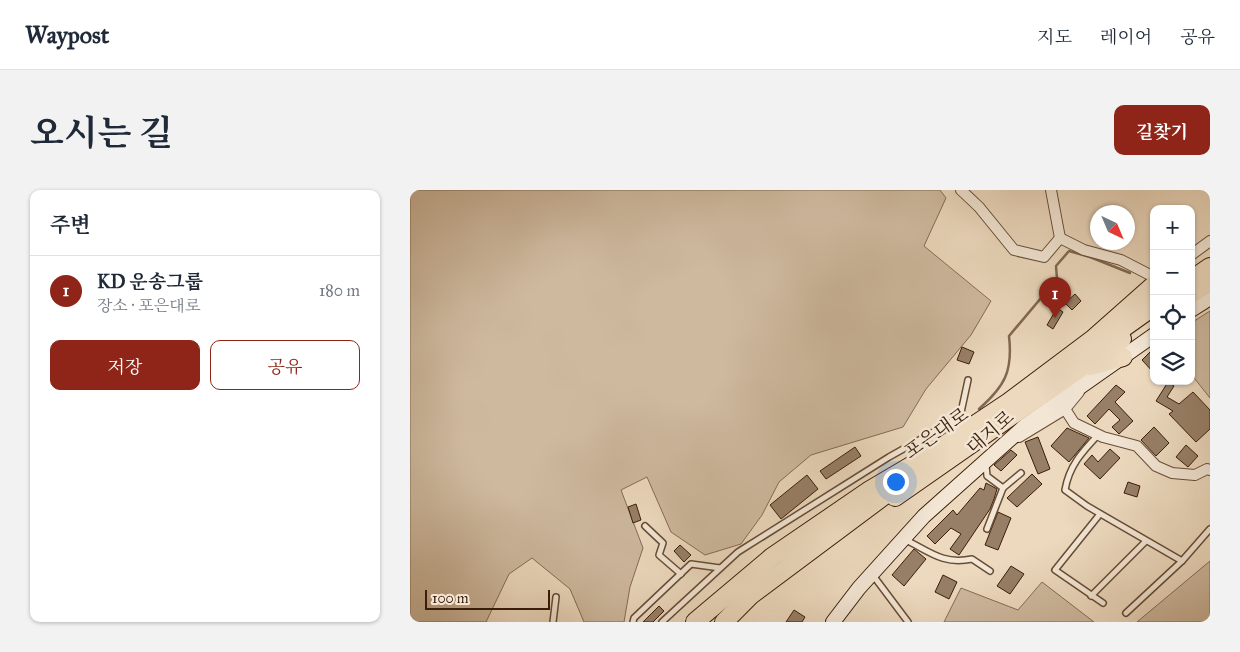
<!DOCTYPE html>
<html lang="ko">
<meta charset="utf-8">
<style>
body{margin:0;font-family:"IM FELL Great Primer","Noto Serif KR",serif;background:#f2f2f3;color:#1f2937}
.controls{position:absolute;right:15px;top:15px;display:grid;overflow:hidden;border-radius:10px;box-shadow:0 1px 4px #0004}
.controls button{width:45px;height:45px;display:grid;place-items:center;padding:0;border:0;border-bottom:1px solid #e0e1e3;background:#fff;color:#1f2937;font:25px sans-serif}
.compass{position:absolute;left:680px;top:15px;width:45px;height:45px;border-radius:50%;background:#fff;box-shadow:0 1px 4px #0004;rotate:136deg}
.scale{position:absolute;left:15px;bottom:12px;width:125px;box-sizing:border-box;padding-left:5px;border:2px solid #3a1e09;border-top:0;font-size:14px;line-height:18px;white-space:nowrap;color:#3a1e09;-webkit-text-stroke:4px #f3e6d5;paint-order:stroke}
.you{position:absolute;left:485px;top:291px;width:18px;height:18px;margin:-12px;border:4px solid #fff;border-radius:50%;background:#1a73e8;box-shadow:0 0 0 8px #1a73e833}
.badge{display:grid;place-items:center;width:32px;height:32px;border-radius:50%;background:#8f2418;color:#fff;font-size:16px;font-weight:700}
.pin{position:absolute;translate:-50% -41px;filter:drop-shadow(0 1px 2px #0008)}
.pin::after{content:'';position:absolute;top:26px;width:18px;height:15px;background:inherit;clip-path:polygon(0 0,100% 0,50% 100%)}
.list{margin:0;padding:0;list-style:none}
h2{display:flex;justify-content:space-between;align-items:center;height:65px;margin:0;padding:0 20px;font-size:21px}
h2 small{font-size:16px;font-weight:400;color:#747a83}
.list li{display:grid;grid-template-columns:32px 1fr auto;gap:15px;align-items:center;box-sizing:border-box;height:70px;padding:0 20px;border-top:1px solid #e0e1e3}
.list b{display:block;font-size:19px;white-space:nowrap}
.list p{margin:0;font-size:16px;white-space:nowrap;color:#747a83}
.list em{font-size:16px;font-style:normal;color:#747a83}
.actions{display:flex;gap:10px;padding:15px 20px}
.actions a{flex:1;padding:11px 0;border:1px solid #8f2418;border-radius:10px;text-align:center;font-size:18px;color:#8f2418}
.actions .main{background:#8f2418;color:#fff}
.icon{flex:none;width:28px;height:28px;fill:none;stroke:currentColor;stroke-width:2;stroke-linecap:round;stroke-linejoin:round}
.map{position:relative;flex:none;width:800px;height:432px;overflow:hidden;border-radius:10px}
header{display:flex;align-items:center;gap:30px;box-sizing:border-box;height:70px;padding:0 25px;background:#fff;border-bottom:1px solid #e0e1e3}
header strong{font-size:24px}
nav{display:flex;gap:28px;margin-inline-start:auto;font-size:18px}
.intro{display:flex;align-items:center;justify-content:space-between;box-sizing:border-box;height:120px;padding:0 30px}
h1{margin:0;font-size:35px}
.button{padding:12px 22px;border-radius:10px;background:#8f2418;color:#fff;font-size:18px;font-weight:700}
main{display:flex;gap:30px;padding:0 30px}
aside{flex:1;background:#fff;border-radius:10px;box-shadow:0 1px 4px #0004}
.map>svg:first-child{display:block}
.green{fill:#ceb99f;stroke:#846c54}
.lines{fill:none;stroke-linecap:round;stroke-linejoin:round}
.stream{stroke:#806850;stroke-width:2.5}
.building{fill:#977f67;stroke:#3a1e09}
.lane-casing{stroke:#664d36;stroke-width:8}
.street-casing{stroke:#664d36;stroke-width:12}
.secondary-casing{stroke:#3a1e09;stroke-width:16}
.highway-casing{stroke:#3a1e09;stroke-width:20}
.lane{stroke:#f3e6d5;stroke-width:5}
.street{stroke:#f3e6d5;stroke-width:10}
.secondary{stroke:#f3e6d5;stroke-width:14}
.highway{stroke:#ecd9be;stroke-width:18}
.labels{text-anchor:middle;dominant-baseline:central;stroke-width:5;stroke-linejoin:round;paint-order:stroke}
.street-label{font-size:19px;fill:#3a1e09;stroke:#f3e6d5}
</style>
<header>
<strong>Waypost</strong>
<nav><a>지도</a><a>레이어</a><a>공유</a></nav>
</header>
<div class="intro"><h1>오시는 길</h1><a class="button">길찾기</a></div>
<main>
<aside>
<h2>주변<small></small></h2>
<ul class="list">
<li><span class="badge">1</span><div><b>KD 운송그룹</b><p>장소 · 포은대로</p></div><em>180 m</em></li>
</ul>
<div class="actions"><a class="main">저장</a><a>공유</a></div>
</aside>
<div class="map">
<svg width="800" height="432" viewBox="0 0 800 432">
<rect width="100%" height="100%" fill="#ecd9be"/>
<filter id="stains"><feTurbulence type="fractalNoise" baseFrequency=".004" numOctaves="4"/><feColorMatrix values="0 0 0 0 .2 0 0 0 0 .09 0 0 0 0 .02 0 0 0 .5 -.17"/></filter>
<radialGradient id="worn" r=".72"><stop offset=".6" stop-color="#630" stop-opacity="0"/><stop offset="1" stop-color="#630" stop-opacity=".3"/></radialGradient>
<g class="green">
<polygon points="0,0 530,0 536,8 514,56 581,111 561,145 516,199 493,237 401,265 369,292 352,325 331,354 295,365 261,342 237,287 211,300 233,358 220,397 214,432 174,432 160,399 122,368 99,384 76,432 0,432"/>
<polygon points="800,121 800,208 781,184 781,133"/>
<polygon points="800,371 800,432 727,432"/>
<polygon points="632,392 684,432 534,432 551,398 608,420"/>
</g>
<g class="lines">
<path class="stream" d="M569,219C595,196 603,181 599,146L647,89L646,76L659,61L680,67L720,83"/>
</g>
<g class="building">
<polygon points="665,104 671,111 662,120 655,113"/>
<polygon points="647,118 653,122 643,139 637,135"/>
<polygon points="552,157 564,162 559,174 547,170"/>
<polygon points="740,162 744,166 744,183 732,170"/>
<polygon points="758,192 764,196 757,207 769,214 783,202 800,220 800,239 786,252 759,224 763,221 746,211"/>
<polygon points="706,195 715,202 705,212 723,231 709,244 702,237 710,230 699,219 685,234 677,226"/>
<polygon points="744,237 759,253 746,266 731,250"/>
<polygon points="657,238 679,248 659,272 641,256"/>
<polygon points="628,247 640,279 628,284 615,252"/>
<polygon points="776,255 788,266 778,277 766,267"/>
<polygon points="445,257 451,266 416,289 410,281"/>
<polygon points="700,259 710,268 690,289 674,274 682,265 688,272"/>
<polygon points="601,260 607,265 591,281 584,275"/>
<polygon points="622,284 632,294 607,317 597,308"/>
<polygon points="397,285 408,299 371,329 360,315"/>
<polygon points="718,292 730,296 727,307 714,303"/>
<polygon points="576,293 587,299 584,309 580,319 549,365 540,359 551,344 541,338 525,354 517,346 543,320 547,325 570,298 574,300"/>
<polygon points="226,314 231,330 223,333 218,317"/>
<polygon points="588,322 601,328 588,360 575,355"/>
<polygon points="270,355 281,365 274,372 264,361"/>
<polygon points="504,359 516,369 494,396 482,385"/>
<polygon points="601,376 614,384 600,404 587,396"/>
<polygon points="533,385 547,392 539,409 525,402"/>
<polygon points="249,416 254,421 243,432 233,432"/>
<polygon points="384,420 395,427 392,432 376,432"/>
</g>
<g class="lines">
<g class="lane-casing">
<g id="lane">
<path d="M688,245C672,262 659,276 655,300L677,316L772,371"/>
<polyline points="576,275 577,286 593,298 611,283"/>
<polyline points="690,324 645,380 693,413"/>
<polyline points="235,336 253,353 249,365 271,384"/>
<polyline points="577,339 593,298"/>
<path d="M494,349C519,361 532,375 562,369L580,381"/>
<polyline points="462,384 498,432"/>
<polyline points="681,406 736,351"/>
<polyline points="716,423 772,371 800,339"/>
<polyline points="143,432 146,407"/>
<polyline points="223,432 224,428 281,374 310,378"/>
<polyline points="252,432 328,362 479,267 550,227 558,190"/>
</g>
</g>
<g class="street-casing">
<g id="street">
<polyline points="551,0 569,17 604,60 634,67 650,48 674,60 711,70 744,87"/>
<polyline points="641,0 650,48"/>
<polyline points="781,65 800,51"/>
<polyline points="655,219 664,233 693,247 727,256 746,276 762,283 785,285 797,279 800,280"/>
<polyline points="609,247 655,219 669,202"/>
</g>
</g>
<g class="secondary-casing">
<g id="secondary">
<polyline points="781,120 800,108"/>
<polyline points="423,432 449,398 514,326 616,235 744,145"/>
</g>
</g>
<g class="highway-casing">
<g id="highway">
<polyline points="781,90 800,77"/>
<polyline points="781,104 800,92"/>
<polyline points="695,151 744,116"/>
<polyline points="680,176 713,167"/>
<polyline points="485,307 712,149"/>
<polyline points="285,432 362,367 460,300 521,264 599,212 683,149 744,95"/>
<polyline points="314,432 341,405 491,293"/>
</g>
</g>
<use href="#lane" class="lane"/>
<use href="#street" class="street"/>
<use href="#secondary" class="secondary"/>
<use href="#highway" class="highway"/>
</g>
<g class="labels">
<g class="street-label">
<text transform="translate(580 242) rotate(-41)">대지로</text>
<text transform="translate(526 243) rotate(-35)">포은대로</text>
</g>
</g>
<rect width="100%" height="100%" filter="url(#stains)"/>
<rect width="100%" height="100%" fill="url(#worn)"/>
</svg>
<div class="controls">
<button>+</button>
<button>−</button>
<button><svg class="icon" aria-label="locate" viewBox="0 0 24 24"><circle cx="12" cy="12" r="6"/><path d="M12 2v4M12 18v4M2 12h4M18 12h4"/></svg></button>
<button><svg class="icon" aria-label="layers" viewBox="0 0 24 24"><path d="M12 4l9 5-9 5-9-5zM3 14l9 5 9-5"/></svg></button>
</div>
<svg class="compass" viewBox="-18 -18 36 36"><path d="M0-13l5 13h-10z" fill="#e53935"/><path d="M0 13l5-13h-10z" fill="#747a83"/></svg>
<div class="scale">100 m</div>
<div class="you"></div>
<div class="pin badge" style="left:645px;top:128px">1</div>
</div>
</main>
